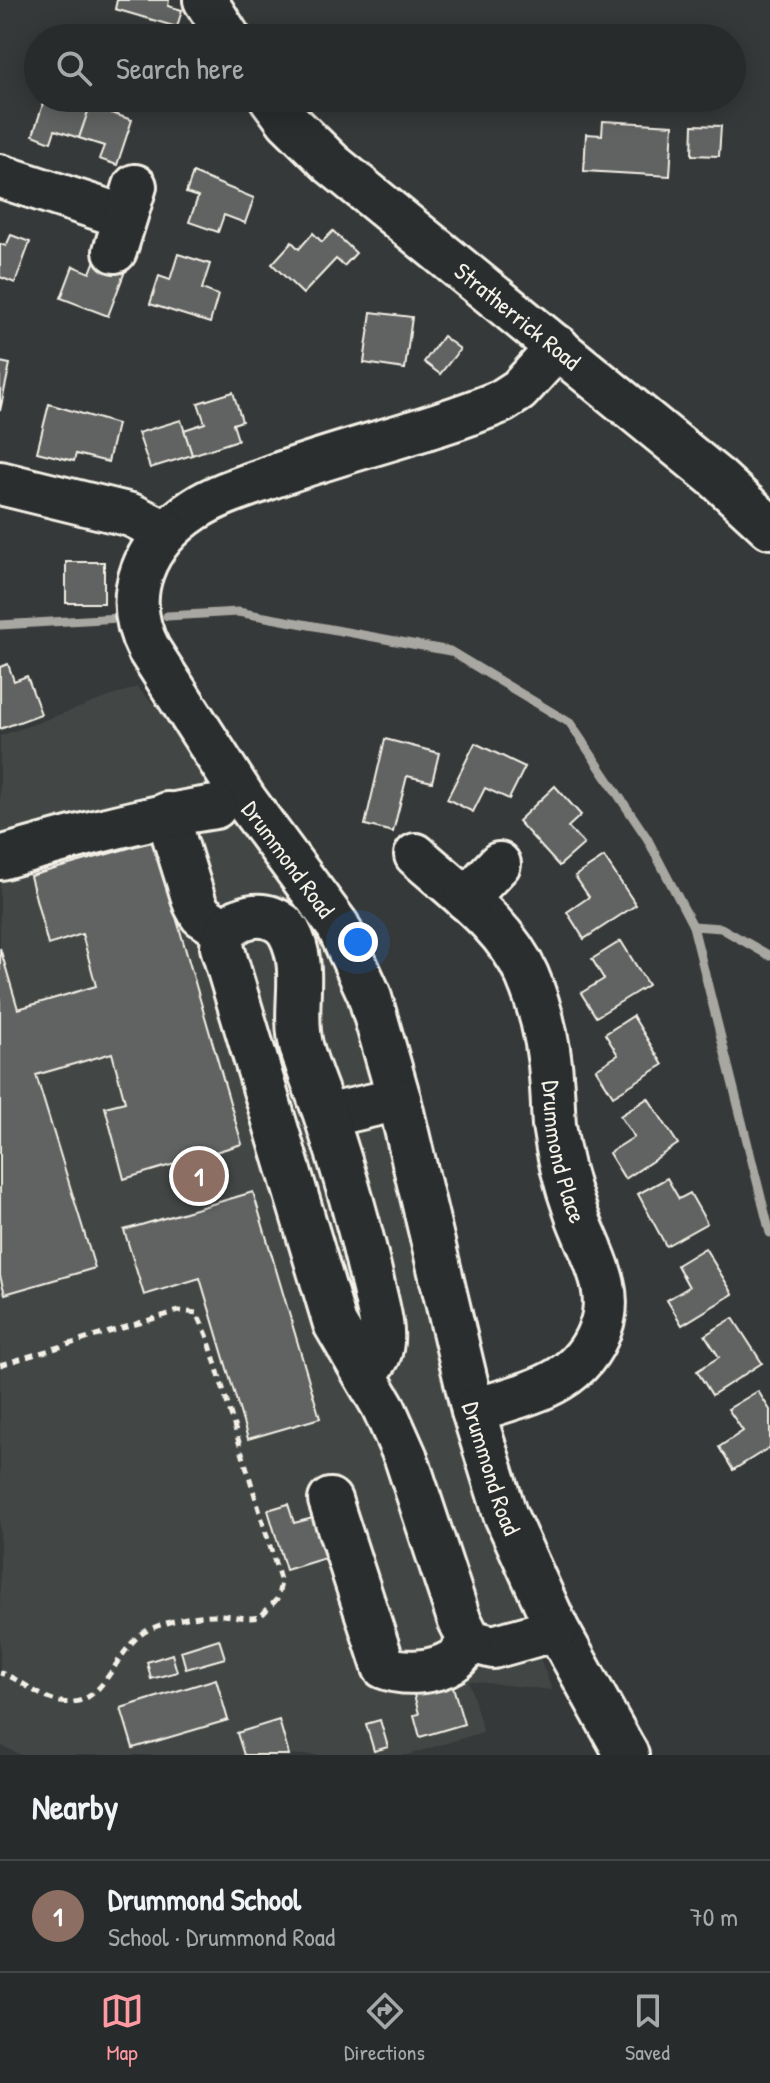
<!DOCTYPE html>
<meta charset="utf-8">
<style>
body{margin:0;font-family:"Patrick Hand",sans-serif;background:#343737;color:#f1f3f6}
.you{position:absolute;left:358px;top:942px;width:28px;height:28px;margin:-20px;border:6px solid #fff;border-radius:50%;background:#1a73e8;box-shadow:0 0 0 12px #1a73e833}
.badge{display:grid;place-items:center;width:52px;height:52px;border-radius:50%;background:#ff9aa2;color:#fff;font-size:26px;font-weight:700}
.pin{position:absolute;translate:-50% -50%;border:4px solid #fff;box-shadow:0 2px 8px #0006}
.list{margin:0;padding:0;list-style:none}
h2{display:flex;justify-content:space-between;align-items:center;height:104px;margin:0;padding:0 32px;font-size:34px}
h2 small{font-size:26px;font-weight:400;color:#a5a7a9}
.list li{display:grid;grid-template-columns:52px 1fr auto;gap:24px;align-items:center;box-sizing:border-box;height:112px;padding:0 32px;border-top:2px solid #444747}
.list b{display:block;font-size:30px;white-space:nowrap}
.list p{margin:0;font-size:26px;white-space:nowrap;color:#a5a7a9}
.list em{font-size:26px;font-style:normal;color:#a5a7a9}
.icon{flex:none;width:44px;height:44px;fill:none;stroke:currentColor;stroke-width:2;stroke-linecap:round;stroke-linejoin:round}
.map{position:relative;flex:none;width:770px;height:1755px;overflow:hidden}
.search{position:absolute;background:#282b2b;box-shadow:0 4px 20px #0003;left:24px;right:24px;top:24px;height:88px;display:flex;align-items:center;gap:20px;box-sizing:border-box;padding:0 28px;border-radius:44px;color:#a5a7a9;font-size:30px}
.sheet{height:216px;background:#282b2b}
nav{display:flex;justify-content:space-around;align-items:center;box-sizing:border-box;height:112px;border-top:2px solid #444747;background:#282b2b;font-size:22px;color:#a5a7a9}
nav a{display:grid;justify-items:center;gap:4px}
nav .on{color:#ff9aa2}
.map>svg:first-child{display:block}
.built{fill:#434645}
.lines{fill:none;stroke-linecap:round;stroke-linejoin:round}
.stream{stroke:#a8a7a1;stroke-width:9}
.building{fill:#616362;stroke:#f4f1e8;stroke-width:2}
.minor-casing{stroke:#f4f1e8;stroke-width:48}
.path{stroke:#f4f1e8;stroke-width:5;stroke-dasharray:8 6;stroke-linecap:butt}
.minor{stroke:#2a2d2e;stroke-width:42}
.labels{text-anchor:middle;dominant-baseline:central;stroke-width:6;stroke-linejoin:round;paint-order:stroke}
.street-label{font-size:24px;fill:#f4f1e8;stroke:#2a2d2e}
</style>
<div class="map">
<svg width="770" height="1755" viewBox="0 0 770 1755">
<rect width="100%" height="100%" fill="#363939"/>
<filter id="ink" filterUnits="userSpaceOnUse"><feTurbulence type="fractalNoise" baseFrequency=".0125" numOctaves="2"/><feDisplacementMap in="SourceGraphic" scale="16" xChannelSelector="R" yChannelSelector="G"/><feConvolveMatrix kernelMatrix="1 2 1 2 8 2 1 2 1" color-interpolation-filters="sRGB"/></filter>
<g filter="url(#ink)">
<polygon class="built" points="137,687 184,736 321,930 381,1101 476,1491 552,1690 469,1681 483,1732 407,1755 21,1755 0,1745 0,736"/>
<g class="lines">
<g class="stream">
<polyline points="167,616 238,612 450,651 570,723 647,838 693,926 770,1233"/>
<polyline points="0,625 119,618"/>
<polyline points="693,926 721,928 770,956"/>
</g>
</g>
<g class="building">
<polygon points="117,0 169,0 168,6 182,10 177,27 115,9"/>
<polygon points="45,98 67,98 90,106 79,138 55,130 51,142 33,135"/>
<polygon points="90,106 132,120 117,165 99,159 104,146 79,138"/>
<polygon points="603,121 673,125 670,176 584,171 586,134 602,135"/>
<polygon points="693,125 721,126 719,156 692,155"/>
<polygon points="193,173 254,198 245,223 224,215 218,232 189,222 198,197 186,193"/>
<polygon points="333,231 356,253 344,266 336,259 303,294 272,264 292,242 299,249 313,233 322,242"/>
<polygon points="11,235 30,242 15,283 0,277 0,244 6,246"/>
<polygon points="178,254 210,264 202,289 218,295 210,323 150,304 159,276 170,280"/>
<polygon points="95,260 125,271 108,316 61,298 73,266 90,273"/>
<polygon points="371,312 412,317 405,369 364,363"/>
<polygon points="443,336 460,349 440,374 424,362"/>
<polygon points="0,362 10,364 0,411"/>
<polygon points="233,392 242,421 233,424 238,440 192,455 184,430 205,423 198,403"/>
<polygon points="49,404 117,424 108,462 76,454 74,461 37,452"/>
<polygon points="181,420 192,455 150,468 138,433"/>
<rect x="66" y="562" width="38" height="41"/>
<polygon points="8,664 14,681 27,676 41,714 0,729 0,667"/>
<polygon points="385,739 439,753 432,782 407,776 393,832 365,825"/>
<polygon points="475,743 525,767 509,799 485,788 473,812 447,799"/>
<polygon points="555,786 581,815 568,827 584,844 559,866 518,821"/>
<polygon points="154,841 242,1144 124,1179 105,1107 125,1102 112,1053 36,1075 95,1268 5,1294 0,1276 0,948 18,1009 96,986 82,934 48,945 30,876"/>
<polygon points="604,857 636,905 584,939 567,912 589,897 575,876"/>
<polygon points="621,941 648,985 596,1017 581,993 604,979 592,959"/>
<polygon points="633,1016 663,1065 613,1096 596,1069 618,1055 605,1034"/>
<polygon points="648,1098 678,1144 625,1179 609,1153 634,1137 620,1116"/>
<polygon points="667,1178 679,1199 690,1193 707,1223 666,1246 638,1194"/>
<polygon points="253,1192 320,1418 248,1439 200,1278 144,1295 124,1230"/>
<polygon points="705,1248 733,1294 682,1325 667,1300 689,1287 677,1265"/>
<polygon points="733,1318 762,1363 712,1395 697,1371 719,1357 705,1335"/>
<polygon points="758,1391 770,1410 770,1447 733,1470 719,1447 743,1431 728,1409"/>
<polygon points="288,1504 294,1523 313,1518 325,1558 286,1570 268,1510"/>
<polygon points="219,1639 225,1658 186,1669 181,1651"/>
<polygon points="172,1654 177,1672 151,1679 147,1662"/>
<polygon points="216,1679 228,1720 133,1748 121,1708"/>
<polygon points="451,1680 464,1724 420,1737 414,1715 419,1714 413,1691"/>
<polygon points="279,1720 289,1755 244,1755 237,1733"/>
<polygon points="380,1720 388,1747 374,1751 366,1724"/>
</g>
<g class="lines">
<g class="minor-casing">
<g id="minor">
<polyline points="205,0 229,38"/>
<path id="s1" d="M271,98L288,121L332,164L718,479L770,527"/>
<polyline points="0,176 125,217"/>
<polyline points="115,251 135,186"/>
<path id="s2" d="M558,347L519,390L502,401C425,433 341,450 263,480C240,488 215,496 195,509C145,542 120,594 149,650L245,800L338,926L369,994L399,1099L473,1411L505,1514L557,1629L627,1755"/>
<polyline points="0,483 131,515 166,532"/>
<polyline points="167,814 195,904 201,915 225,931"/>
<path id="s3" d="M416,855C456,891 505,925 527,975C542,1010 550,1050 552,1088C553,1100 553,1113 554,1125C558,1154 566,1185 576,1213C589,1251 616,1288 600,1329C579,1387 525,1393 473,1411"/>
<path d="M0,858C71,838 142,818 215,807"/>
<polyline points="466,899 499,864"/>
<polyline points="326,1116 399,1099"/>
<path d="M365,1375C369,1368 376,1362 379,1355C387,1336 378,1308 374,1289C361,1230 344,1171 325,1114C317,1091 307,1068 301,1045C292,1007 309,968 289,932C273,905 223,913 222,947L335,1324L383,1406L406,1458L459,1619L470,1641L493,1647L557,1629"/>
<path d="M330,1500L384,1667C404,1675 434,1673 453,1661C460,1657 465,1647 470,1641"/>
</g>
</g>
<path class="path" d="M0,1365L179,1311L197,1313L207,1335L281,1583L277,1599L260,1617C247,1620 232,1615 218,1615C198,1614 163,1622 146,1631C114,1649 106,1709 61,1702C38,1698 22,1679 0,1673"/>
<use href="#minor" class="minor"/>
</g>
</g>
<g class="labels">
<g class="street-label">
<text stroke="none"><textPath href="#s1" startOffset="330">Stratherrick Road</textPath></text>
<text stroke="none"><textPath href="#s2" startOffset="820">Drummond Road</textPath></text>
<text stroke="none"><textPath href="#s3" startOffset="346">Drummond Place</textPath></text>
<text stroke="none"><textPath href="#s2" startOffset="1468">Drummond Road</textPath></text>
</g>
</g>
</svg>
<div class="you"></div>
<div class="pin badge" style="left:199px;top:1176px;background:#8d6e63">1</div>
<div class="search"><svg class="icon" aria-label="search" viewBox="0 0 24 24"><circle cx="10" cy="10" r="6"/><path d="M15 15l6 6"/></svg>Search here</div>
</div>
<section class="sheet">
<h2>Nearby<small></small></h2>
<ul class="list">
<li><span class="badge" style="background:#8d6e63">1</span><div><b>Drummond School</b><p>School · Drummond Road</p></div><em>70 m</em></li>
</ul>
</section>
<nav>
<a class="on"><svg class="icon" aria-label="map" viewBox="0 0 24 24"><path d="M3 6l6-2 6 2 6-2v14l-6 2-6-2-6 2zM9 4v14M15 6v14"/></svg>Map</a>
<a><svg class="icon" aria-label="directions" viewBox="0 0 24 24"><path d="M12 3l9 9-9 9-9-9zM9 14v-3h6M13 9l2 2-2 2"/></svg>Directions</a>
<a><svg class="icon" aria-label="saved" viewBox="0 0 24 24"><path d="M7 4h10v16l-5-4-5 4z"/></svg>Saved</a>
</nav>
